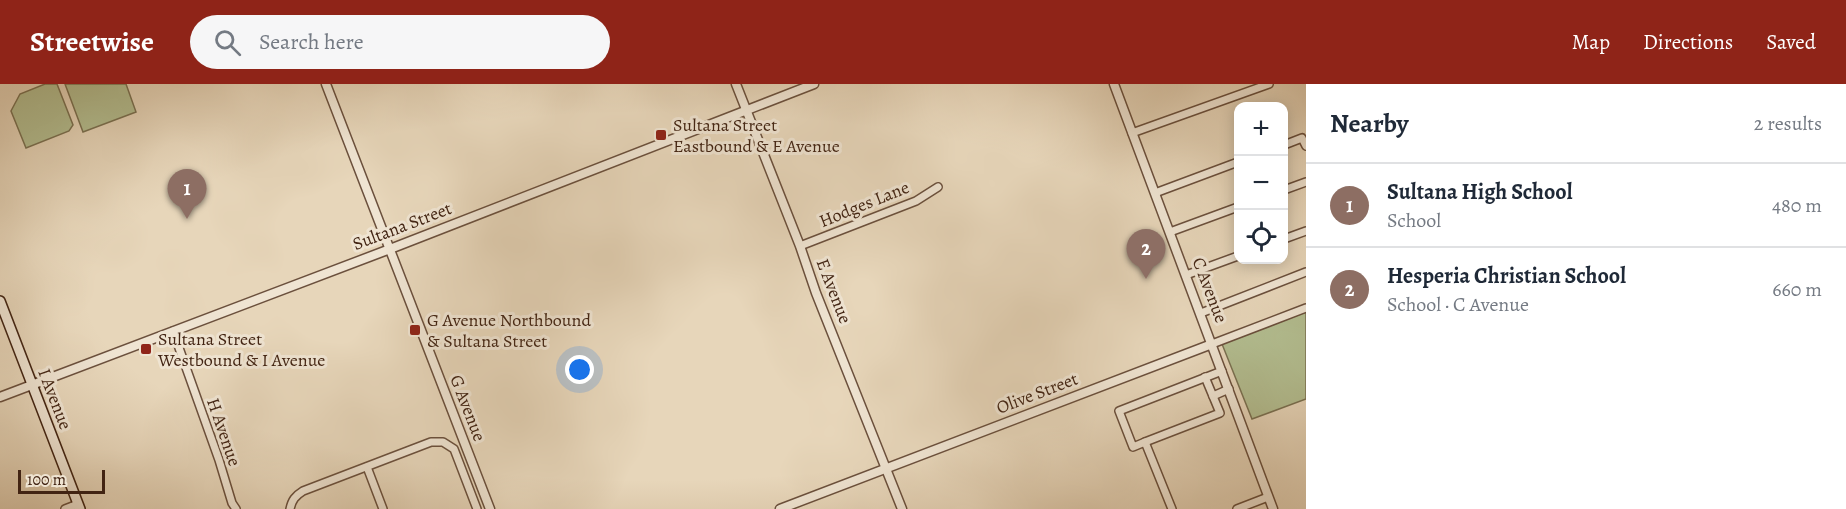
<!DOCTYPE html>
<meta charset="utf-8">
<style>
body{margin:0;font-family:Alegreya,serif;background:#f6f6f7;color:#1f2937}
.controls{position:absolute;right:18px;top:18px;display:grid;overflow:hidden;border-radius:12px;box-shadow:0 3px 15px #0003}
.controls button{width:54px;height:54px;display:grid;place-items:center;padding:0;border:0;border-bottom:2px solid #e0e1e3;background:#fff;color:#1f2937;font:30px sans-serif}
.scale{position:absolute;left:18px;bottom:15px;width:87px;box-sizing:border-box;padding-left:6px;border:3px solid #422413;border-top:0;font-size:16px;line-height:21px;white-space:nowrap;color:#422413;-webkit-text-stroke:4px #efe4d2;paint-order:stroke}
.you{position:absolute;left:580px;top:286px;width:21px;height:21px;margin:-15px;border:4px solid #fff;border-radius:50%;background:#1a73e8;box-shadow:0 0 0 9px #1a73e833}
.badge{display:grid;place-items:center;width:39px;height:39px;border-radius:50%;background:#8f2418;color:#fff;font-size:20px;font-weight:700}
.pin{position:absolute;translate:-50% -50px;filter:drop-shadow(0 2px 3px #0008)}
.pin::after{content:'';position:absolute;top:32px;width:21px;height:18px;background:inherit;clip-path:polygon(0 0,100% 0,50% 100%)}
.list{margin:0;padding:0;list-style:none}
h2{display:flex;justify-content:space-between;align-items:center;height:78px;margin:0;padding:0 24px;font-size:26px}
h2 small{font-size:20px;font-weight:400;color:#747a83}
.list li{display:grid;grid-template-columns:39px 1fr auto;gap:18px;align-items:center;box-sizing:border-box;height:84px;padding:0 24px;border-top:2px solid #e0e1e3}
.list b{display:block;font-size:22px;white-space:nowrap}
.list p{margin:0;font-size:20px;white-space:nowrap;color:#747a83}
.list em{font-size:20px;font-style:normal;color:#747a83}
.icon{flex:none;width:33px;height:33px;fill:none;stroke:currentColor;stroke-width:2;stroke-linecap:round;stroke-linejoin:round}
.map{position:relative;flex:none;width:1306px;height:425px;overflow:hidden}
header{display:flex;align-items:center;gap:36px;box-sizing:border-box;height:84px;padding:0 30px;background:#8f2418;color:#fff}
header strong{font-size:28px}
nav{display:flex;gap:33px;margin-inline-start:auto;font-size:21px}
.search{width:420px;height:54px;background:#f6f6f7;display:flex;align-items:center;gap:15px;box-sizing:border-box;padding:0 21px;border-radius:33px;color:#747a83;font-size:22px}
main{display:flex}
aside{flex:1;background:#fff}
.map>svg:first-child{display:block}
.green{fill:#b3be91;stroke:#7a7152;stroke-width:1.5}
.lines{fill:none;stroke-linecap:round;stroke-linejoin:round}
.minor-casing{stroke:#6b503d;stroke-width:10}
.tertiary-casing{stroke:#6b503d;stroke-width:11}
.secondary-casing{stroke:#422413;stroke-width:12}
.minor{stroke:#efe4d2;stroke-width:7}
.tertiary{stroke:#efe4d2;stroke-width:8}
.secondary{stroke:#efe4d2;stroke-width:9}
.poi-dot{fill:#8f2418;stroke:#efe4d2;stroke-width:2}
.labels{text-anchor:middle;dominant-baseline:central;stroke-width:6;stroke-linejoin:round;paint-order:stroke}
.poi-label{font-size:18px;fill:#422413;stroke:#efe4d2;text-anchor:start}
.street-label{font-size:18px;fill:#422413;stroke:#efe4d2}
</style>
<header>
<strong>Streetwise</strong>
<div class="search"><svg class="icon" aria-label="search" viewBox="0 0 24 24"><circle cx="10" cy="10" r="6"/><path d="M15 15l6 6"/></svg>Search here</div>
<nav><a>Map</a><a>Directions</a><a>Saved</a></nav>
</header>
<main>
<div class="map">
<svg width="1306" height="425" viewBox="0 0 1306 425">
<rect width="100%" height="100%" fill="#e7d6ba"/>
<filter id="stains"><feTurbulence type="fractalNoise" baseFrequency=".00333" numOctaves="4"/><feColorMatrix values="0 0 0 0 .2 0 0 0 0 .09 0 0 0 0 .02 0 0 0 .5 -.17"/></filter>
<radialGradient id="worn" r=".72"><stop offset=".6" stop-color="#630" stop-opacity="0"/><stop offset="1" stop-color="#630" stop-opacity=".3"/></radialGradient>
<g class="green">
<polygon points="45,0 57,0 73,41 69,47 26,64 11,27 20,10"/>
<polygon points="65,0 126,0 136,28 83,48"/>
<polygon points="1306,228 1306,315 1252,335 1222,260"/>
</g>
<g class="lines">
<g class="minor-casing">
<g id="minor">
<polyline points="1132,49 1269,0"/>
<polyline points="1284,61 1302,54 1306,62"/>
<polyline points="1284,106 1306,98"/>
<polyline points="1155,109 1238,78"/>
<polyline points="1170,148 1238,123"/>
<polyline points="1284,155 1306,147"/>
<polyline points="800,162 916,117 938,103"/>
<polyline points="1186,191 1238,172"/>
<polyline points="1201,229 1306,188"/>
<polyline points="173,247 219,376 232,419 236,425"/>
<polyline points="1212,260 1306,224"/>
<polyline points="1213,312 1229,305"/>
<polyline points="1145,358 1220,329 1205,293"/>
<polyline points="367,383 383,425"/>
<polyline points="65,425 78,420"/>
<path d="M290,425C292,416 295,412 303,407L431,358H443L454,365L477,425"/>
<polyline points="1172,425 1145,358 1133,363 1119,327 1222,287"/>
<polyline points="1237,425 1268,413"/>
</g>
</g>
<g class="tertiary-casing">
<g id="tertiary">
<polyline points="326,0 490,425"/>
<polyline points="736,0 800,162 816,209 902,425"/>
<polyline points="1114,0 1273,425"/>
<polyline points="0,313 390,165 814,0"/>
<polyline points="780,425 1212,260"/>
</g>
</g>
<g class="secondary-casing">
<polyline id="secondary" points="0,217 80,425"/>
</g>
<use href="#minor" class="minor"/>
<use href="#tertiary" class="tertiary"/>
<use href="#secondary" class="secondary"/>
</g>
<g class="poi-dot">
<rect x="655" y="45" width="12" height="12" rx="3"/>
<rect x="409" y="240" width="12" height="12" rx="3"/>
<rect x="140" y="259" width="12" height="12" rx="3"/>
</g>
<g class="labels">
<g class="poi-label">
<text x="673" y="41">Sultana Street<tspan x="673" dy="21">Eastbound &amp; E Avenue</tspan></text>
<text x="427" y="236">G Avenue Northbound<tspan x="427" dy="21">&amp; Sultana Street</tspan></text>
<text x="158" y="255">Sultana Street<tspan x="158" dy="21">Westbound &amp; I Avenue</tspan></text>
</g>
<g class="street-label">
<text transform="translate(864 120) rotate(-22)">Hodges Lane</text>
<text transform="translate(402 142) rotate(-21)">Sultana Street</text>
<text transform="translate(1210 206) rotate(69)">C Avenue</text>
<text transform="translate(834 207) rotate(69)">E Avenue</text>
<text transform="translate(1037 309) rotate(-21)">Olive Street</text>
<text transform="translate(55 315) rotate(69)">I Avenue</text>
<text transform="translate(468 324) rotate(69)">G Avenue</text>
<text transform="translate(224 348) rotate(71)">H Avenue</text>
</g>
</g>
<rect width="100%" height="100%" filter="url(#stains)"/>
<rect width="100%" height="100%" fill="url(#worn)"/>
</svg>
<div class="controls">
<button>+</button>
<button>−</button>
<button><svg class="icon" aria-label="locate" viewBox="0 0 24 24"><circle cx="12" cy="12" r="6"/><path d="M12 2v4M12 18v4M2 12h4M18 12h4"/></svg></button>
</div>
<div class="scale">100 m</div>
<div class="you"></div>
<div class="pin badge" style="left:187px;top:135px;background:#8d6e63">1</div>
<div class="pin badge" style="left:1146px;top:195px;background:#8d6e63">2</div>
</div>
<aside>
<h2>Nearby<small>2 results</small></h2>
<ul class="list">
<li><span class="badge" style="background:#8d6e63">1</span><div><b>Sultana High School</b><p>School</p></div><em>480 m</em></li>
<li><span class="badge" style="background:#8d6e63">2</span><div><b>Hesperia Christian School</b><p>School · C Avenue</p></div><em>660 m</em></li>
</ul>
</aside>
</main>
